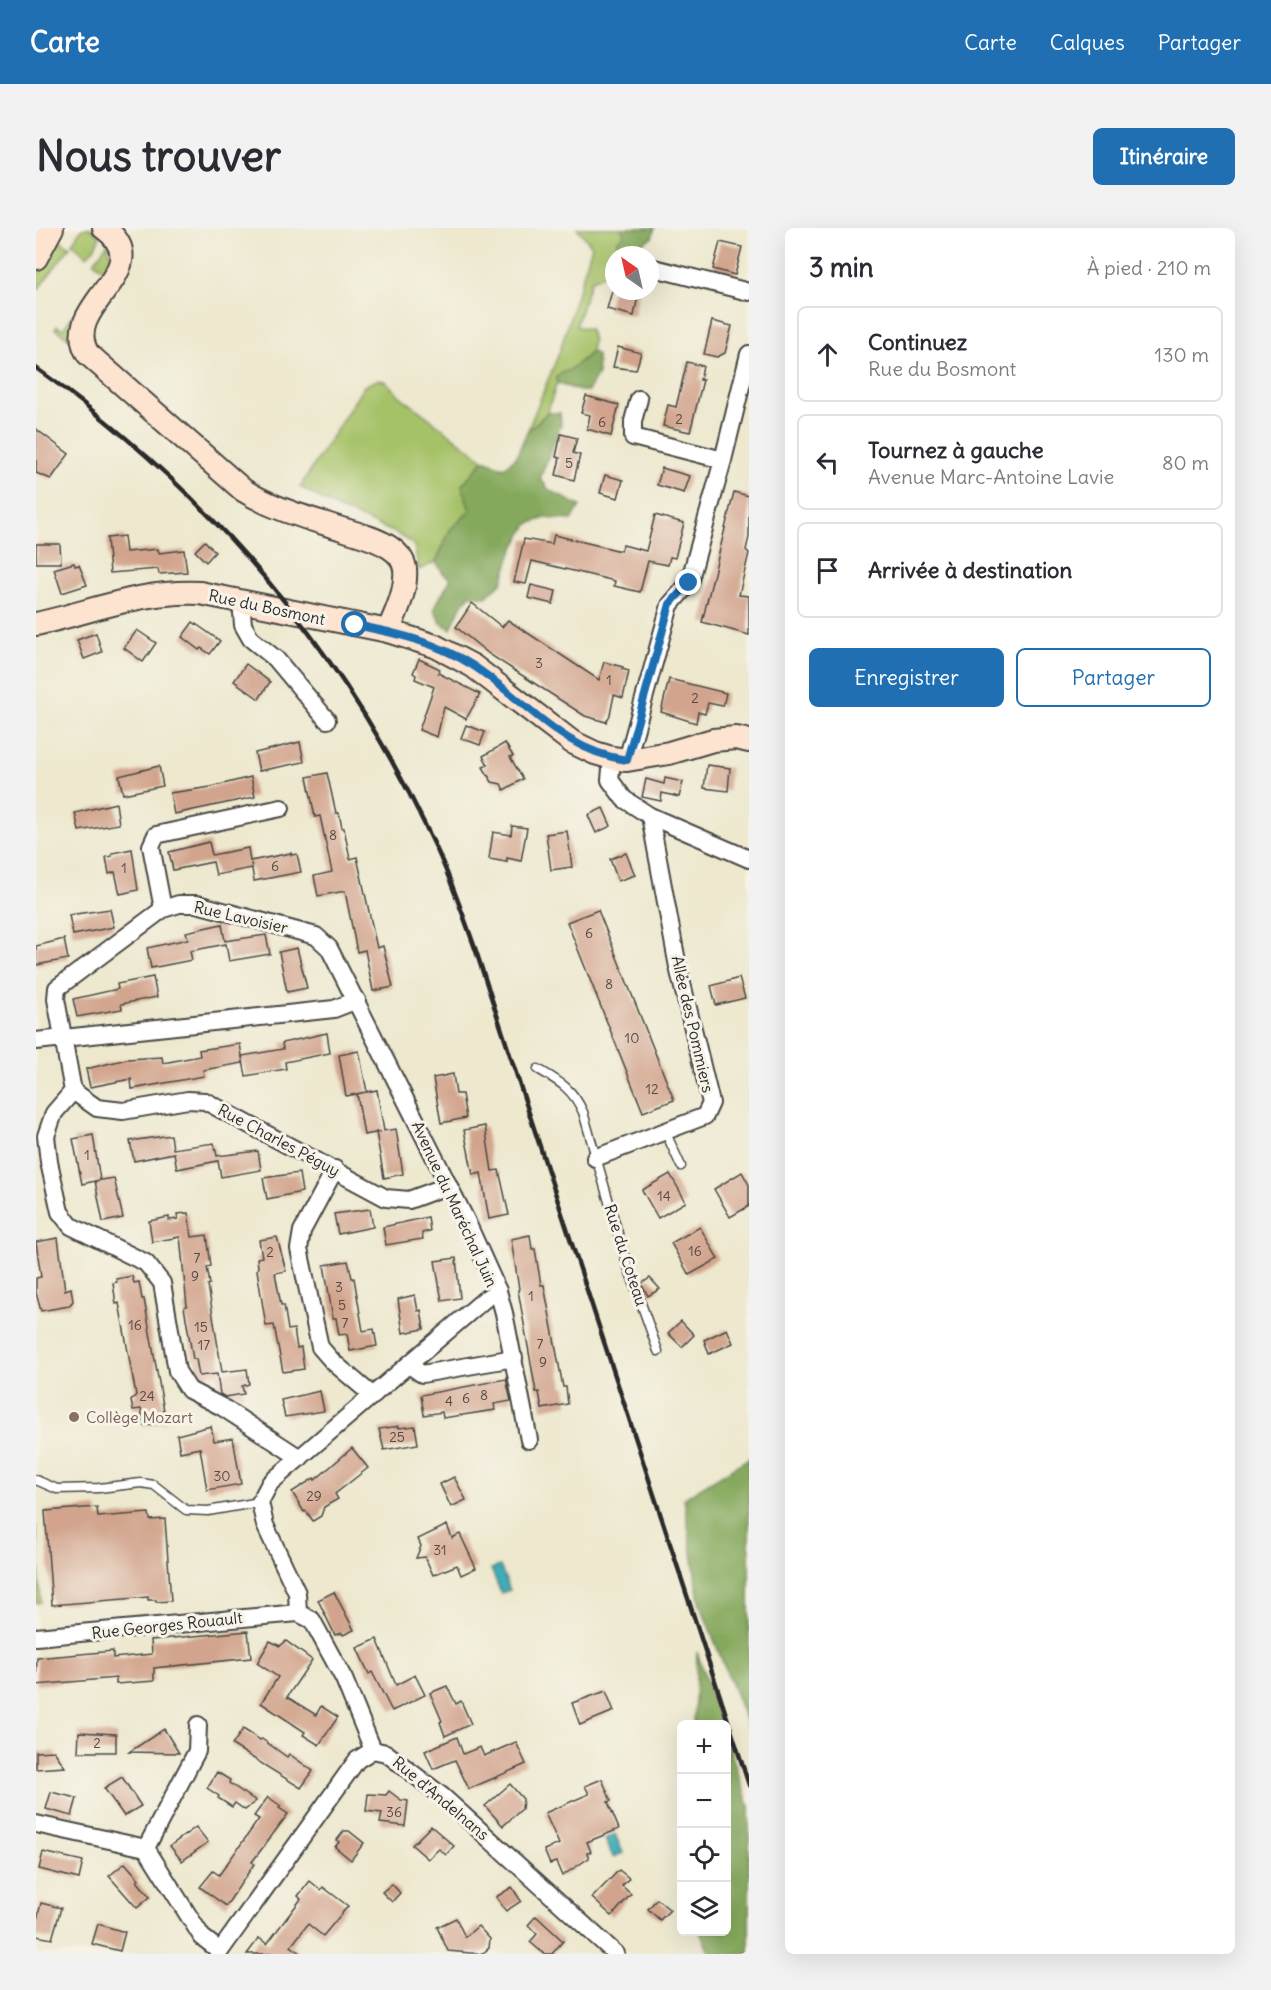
<!DOCTYPE html>
<html lang="fr">
<meta charset="utf-8">
<style>
body{margin:0;font-family:Delius,sans-serif;background:#f2f2f3;color:#2b2b33}
.controls{position:absolute;right:18px;bottom:18px;display:grid;overflow:hidden;border-radius:9px;box-shadow:0 6px 24px #0002}
.controls button{width:54px;height:54px;display:grid;place-items:center;padding:0;border:0;border-bottom:2px solid #e1e1e2;background:#fff;color:#2b2b33;font:30px sans-serif}
.compass{position:absolute;left:569px;top:18px;width:54px;height:54px;border-radius:50%;background:#fff;box-shadow:0 6px 24px #0002;rotate:326deg}
.stop{position:absolute;width:18px;height:18px;margin:-14px;border:4px solid #1f6fb2;border-radius:50%;background:#fff}
.stop.end{background:#1f6fb2;border-color:#fff;box-shadow:0 2px 6px #0008}
.list{margin:0;padding:0;list-style:none}
h2{display:flex;justify-content:space-between;align-items:center;height:78px;margin:0;padding:0 24px;font-size:26px}
h2 small{font-size:20px;font-weight:400;color:#7c7c81}
.list li{display:grid;grid-template-columns:39px 1fr auto;gap:18px;align-items:center;box-sizing:border-box;height:96px;margin:0 12px 12px;padding:0 12px;border:2px solid #e1e1e2;border-radius:9px}
.list b{display:block;font-size:22px;white-space:nowrap}
.list p{margin:0;font-size:20px;white-space:nowrap;color:#7c7c81}
.list em{font-size:20px;font-style:normal;color:#7c7c81}
.actions{display:flex;gap:12px;padding:18px 24px}
.actions a{flex:1;padding:14px 0;border:2px solid #1f6fb2;border-radius:9px;text-align:center;font-size:21px;color:#1f6fb2}
.actions .main{background:#1f6fb2;color:#fff}
.icon{flex:none;width:33px;height:33px;fill:none;stroke:currentColor;stroke-width:2;stroke-linecap:round;stroke-linejoin:round}
.map{position:relative;flex:none;width:713px;height:1726px;overflow:hidden;border-radius:9px}
header{display:flex;align-items:center;gap:36px;box-sizing:border-box;height:84px;padding:0 30px;background:#1f6fb2;color:#fff}
header strong{font-size:28px}
nav{display:flex;gap:33px;margin-inline-start:auto;font-size:21px}
.intro{display:flex;align-items:center;justify-content:space-between;box-sizing:border-box;height:144px;padding:0 36px}
h1{margin:0;font-size:42px}
.button{padding:15px 27px;border-radius:9px;background:#1f6fb2;color:#fff;font-size:21px;font-weight:700}
main{display:flex;gap:36px;padding:0 36px}
aside{flex:1;background:#fff;border-radius:9px;box-shadow:0 6px 24px #0002}
.map>svg:first-child{display:block}
.green{fill:#a6c268;stroke:#68764a;stroke-width:1.5}
.forest{fill:#84a85c;stroke:#586a44;stroke-width:1.5}
.water{fill:#3daeb7;stroke:#346c71;stroke-width:1.5}
.building{fill:#d2a48d}
.lines{fill:none;stroke-linecap:round;stroke-linejoin:round}
.lane-casing{stroke:#484743;stroke-width:11}
.street-casing{stroke:#484743;stroke-width:20}
.secondary-casing{stroke:#484743;stroke-width:26}
.lane{stroke:#fff;stroke-width:8}
.street{stroke:#fff;stroke-width:16}
.secondary{stroke:#fde4d0;stroke-width:22}
.rail{stroke:#2b2b2b;stroke-width:4.5}
.route{stroke:#1f6fb2;stroke-width:8}
.education-dot{fill:#8d6e63;stroke:#f7f3e8;stroke-width:2}
.labels{text-anchor:middle;dominant-baseline:central;stroke-width:6;stroke-linejoin:round;paint-order:stroke}
.number-label{font-size:14px;fill:#554944}
.street-label{font-size:16px;fill:#2b2b2b;stroke:#f7f3e8}
.education-label{font-size:16px;fill:#785e54;stroke:#f7f3e8;text-anchor:start}
</style>
<header>
<strong>Carte</strong>
<nav><a>Carte</a><a>Calques</a><a>Partager</a></nav>
</header>
<div class="intro"><h1>Nous trouver</h1><a class="button">Itinéraire</a></div>
<main>
<div class="map">
<svg width="713" height="1726" viewBox="0 0 713 1726">
<rect width="100%" height="100%" fill="#f7f3e8"/>
<filter id="ink" filterUnits="userSpaceOnUse"><feTurbulence type="fractalNoise" baseFrequency=".0167" numOctaves="2"/><feDisplacementMap in="SourceGraphic" scale="12" xChannelSelector="R" yChannelSelector="G"/><feConvolveMatrix kernelMatrix="1 2 1 2 8 2 1 2 1" color-interpolation-filters="sRGB"/></filter>
<filter id="wash" filterUnits="userSpaceOnUse"><feTurbulence type="fractalNoise" baseFrequency=".008" numOctaves="4" result="noise"/><feDisplacementMap in="SourceGraphic" scale="24" xChannelSelector="R" yChannelSelector="G"/><feGaussianBlur stdDeviation="1.35" result="paint"/><feColorMatrix in="noise" values="0 0 0 0 0 0 0 0 0 0 0 0 0 0 0 0 0 1.4 0 .05"/><feComposite in="paint" operator="in"/></filter>
<g filter="url(#wash)">
<rect width="100%" height="100%" fill="#ede8ce"/>
<g class="green">
<polygon points="46,0 55,0 64,8 59,19 51,28 36,15"/>
<path d="M541,0H585L589,7L581,22L584,27H578V43L555,52L540,98L553,101C566,126 541,139 521,149V155L511,185L491,204L523,125L556,18Z"/>
<polygon points="23,12 34,19 0,64 0,45"/>
<polygon points="72,15 76,34 40,91 37,97 36,112 19,101 21,98 27,101 69,43 58,34"/>
<polygon points="343,151 350,154 364,168 448,232 426,257 434,283 414,302 400,334 383,342 378,317 360,305 301,280 264,259 328,158"/>
<polygon points="0,1297 5,1374 0,1375"/>
</g>
<g class="forest">
<path d="M585,0H619L616,10C603,14 601,25 595,27C592,28 588,27 584,27L581,22L582,12L589,7Z"/>
<polygon points="556,124 561,127 562,146 552,163 544,163 521,155 520,149 526,144 532,143"/>
<polygon points="511,185 524,185 525,197 504,250 513,262 544,278 536,292 509,290 492,296 477,321 466,354 450,369 434,367 425,378 415,401 405,395 398,380 415,351 407,345 400,334 414,302 434,283 426,257 448,232 468,240 480,229 491,204"/>
<polygon points="713,1230 713,1502 663,1373 648,1270"/>
<polygon points="661,1424 685,1496 658,1496"/>
<polygon points="691,1512 713,1578 713,1726 674,1726 664,1704 690,1704"/>
</g>
<g class="water">
<polygon points="464,1338 474,1362 465,1365 455,1341"/>
<polygon points="579,1606 587,1625 577,1629 569,1611"/>
</g>
<g id="blocks">
<g class="building">
<polygon points="684,14 706,19 699,47 677,41"/>
<polygon points="576,63 603,63 598,88 571,81"/>
<polygon points="676,93 696,98 689,125 681,129 668,126"/>
<polygon points="582,119 605,125 600,142 577,139"/>
<polygon points="651,134 667,138 664,152 667,152 654,204 627,198 632,177 640,179"/>
<polygon points="550,168 583,177 575,208 551,201 554,187 545,185"/>
<polygon points="0,201 33,226 15,251 0,245"/>
<polygon points="525,206 541,210 537,225 544,227 538,252 520,247 524,230 520,229"/>
<polygon points="626,240 654,248 648,265 621,257"/>
<polygon points="569,247 587,252 582,270 564,265"/>
<polygon points="698,264 713,268 713,309 710,322 713,325 703,367 713,368 713,407 666,394"/>
<polygon points="619,287 648,295 639,330 634,329 632,337 612,333 604,364 578,358 579,353 496,333 490,356 478,354 488,311 516,316 518,307 585,323 587,317 610,323"/>
<polygon points="88,308 90,324 122,321 123,325 148,322 151,344 123,346 122,341 74,345 71,310"/>
<polygon points="169,313 179,324 170,334 159,323"/>
<polygon points="0,316 24,316 25,335 0,335"/>
<polygon points="38,335 39,338 43,337 51,357 26,365 18,341"/>
<polygon points="495,357 520,363 517,376 492,370"/>
<polygon points="436,375 466,399 472,392 563,452 568,434 587,439 586,441 593,443 587,470 578,467 574,487 570,494 549,488 453,426 420,399"/>
<polygon points="157,394 184,413 174,426 165,420 163,422 146,409"/>
<polygon points="101,402 120,415 107,434 88,420"/>
<polygon points="60,405 66,424 48,431 41,412"/>
<polygon points="383,431 404,441 402,445 444,466 430,491 408,479 401,509 383,502 398,459 379,451 380,447 377,445"/>
<polygon points="210,436 234,454 223,471 198,453"/>
<polygon points="633,451 690,465 687,478 672,475 669,486 662,484 660,495 625,484"/>
<polygon points="430,497 449,504 444,517 425,510"/>
<polygon points="264,514 268,534 223,543 219,525"/>
<polygon points="469,515 477,528 474,529 487,551 468,562 465,556 456,554 447,539 452,537 447,528"/>
<polygon points="671,537 694,540 692,563 668,560"/>
<polygon points="123,538 127,558 87,566 83,548"/>
<polygon points="291,545 300,585 303,585 306,600 308,600 314,631 321,629 341,720 347,718 357,759 337,763 329,722 321,724 309,663 282,668 278,648 296,644 284,588 279,589 271,549"/>
<polygon points="215,549 219,569 138,586 134,565 175,559"/>
<polygon points="629,550 647,554 643,569 626,565 625,573 606,569 610,551 628,556"/>
<polygon points="80,575 83,596 43,603 39,585"/>
<polygon points="567,580 575,598 560,605 552,587"/>
<polygon points="476,598 491,600 485,633 471,630 471,634 453,631 457,604 475,607"/>
<polygon points="531,603 536,639 515,642 510,606"/>
<polygon points="173,614 176,627 212,620 214,633 255,625 255,627 261,626 265,644 218,653 215,635 216,640 180,647 177,634 137,642 133,624"/>
<polygon points="96,621 102,662 84,666 79,644 73,646 70,629 76,628 76,625"/>
<polygon points="590,625 599,647 582,653 574,631"/>
<polygon points="74,681 78,699 37,707 33,687"/>
<polygon points="562,682 638,872 607,884 531,694"/>
<polygon points="186,696 189,713 230,707 234,726 193,733 190,716 154,723 156,732 115,740 111,720 152,711 150,704"/>
<polygon points="28,711 32,731 0,737 0,718"/>
<polygon points="261,720 271,760 251,764 243,724"/>
<polygon points="117,749 121,769 85,776 86,781 41,789 37,771 82,761 81,756"/>
<polygon points="703,750 709,770 680,777 675,758"/>
<polygon points="291,805 294,825 249,834 250,841 210,848 206,828 247,821 246,815"/>
<polygon points="204,816 207,835 167,842 168,848 96,861 95,851 54,859 50,841 91,831 126,829 127,835 164,828 163,822"/>
<polygon points="323,823 331,864 341,862 348,903 360,901 367,946 348,950 340,904 344,904 328,907 321,866 330,864 310,868 303,827"/>
<polygon points="417,846 420,866 426,866 430,890 405,895 397,850"/>
<polygon points="449,898 456,943 463,942 473,987 453,991 445,945 437,947 428,902"/>
<polygon points="57,907 64,952 59,953 78,950 87,990 67,994 59,953 46,956 37,911"/>
<polygon points="135,907 137,921 178,915 181,928 222,923 225,942 185,949 182,933 141,941 138,925 98,933 94,913"/>
<polygon points="706,944 713,957 713,978 694,989 678,961"/>
<polygon points="263,945 266,964 231,971 227,950"/>
<polygon points="634,946 650,974 622,990 606,962"/>
<polygon points="334,981 337,999 302,1006 298,986"/>
<polygon points="152,985 156,1009 171,1007 175,1038 171,1039 174,1056 172,1057 186,1144 211,1141 213,1156 206,1158 208,1166 189,1169 184,1166 181,1146 163,1148 160,1131 157,1131 148,1079 151,1078 144,1009 116,1014 113,993 133,989 133,992 142,991 141,986"/>
<polygon points="392,989 394,1003 386,1005 387,1011 350,1017 347,999"/>
<polygon points="664,999 682,1031 653,1047 635,1015"/>
<polygon points="494,1007 496,1021 499,1021 505,1057 508,1057 527,1159 530,1159 532,1176 506,1181 503,1164 500,1164 482,1062 483,1061 475,1011"/>
<polygon points="241,1009 250,1043 239,1045 245,1077 248,1077 252,1102 258,1101 261,1120 265,1119 268,1141 247,1144 238,1097 230,1098 221,1042 222,1039 221,1030 226,1029 223,1012"/>
<polygon points="22,1010 29,1062 35,1060 37,1073 33,1078 5,1083 0,1065 0,1050 5,1049 0,1014"/>
<polygon points="420,1030 424,1070 406,1073 399,1033"/>
<polygon points="312,1033 316,1050 318,1050 327,1103 338,1101 341,1118 314,1123 311,1106 303,1107 300,1090 297,1090 288,1037"/>
<polygon points="96,1048 98,1055 103,1054 106,1071 108,1071 130,1194 108,1198 105,1181 97,1182 95,1173 100,1167 83,1075 80,1076 77,1055 81,1054 80,1051"/>
<polygon points="614,1050 624,1061 612,1068 605,1056"/>
<polygon points="379,1067 382,1083 385,1082 388,1101 367,1105 362,1071"/>
<polygon points="645,1093 658,1107 646,1119 632,1105"/>
<polygon points="691,1101 697,1115 673,1126 668,1112"/>
<polygon points="470,1151 475,1173 458,1176 459,1182 407,1190 406,1184 388,1187 385,1167"/>
<polygon points="284,1163 288,1183 249,1189 245,1172"/>
<polygon points="175,1198 178,1213 197,1210 205,1256 171,1262 164,1220 144,1224 141,1207"/>
<polygon points="363,1198 363,1200 379,1198 382,1216 348,1222 343,1201"/>
<polygon points="316,1220 332,1240 299,1266 302,1271 288,1279 285,1288 277,1293 270,1283 268,1284 256,1264 278,1250 279,1252"/>
<polygon points="418,1249 430,1272 415,1279 404,1256"/>
<polygon points="61,1279 62,1289 113,1285 114,1292 129,1291 135,1373 120,1374 120,1372 112,1372 112,1369 16,1377 9,1283"/>
<polygon points="411,1297 416,1310 424,1306 440,1340 425,1347 421,1337 397,1347 389,1329 380,1330 385,1318 382,1311"/>
<polygon points="298,1364 318,1402 307,1407 306,1405 299,1407 282,1372"/>
<polygon points="212,1403 215,1430 118,1440 118,1453 80,1456 80,1450 0,1457 1,1430 77,1423 77,1430 116,1426 115,1412"/>
<polygon points="341,1411 360,1457 379,1447 389,1467 356,1483 336,1444 333,1446 321,1420"/>
<polygon points="234,1413 244,1418 250,1413 276,1432 251,1469 280,1487 285,1478 302,1489 283,1517 267,1507 269,1504 225,1475 242,1449 221,1435"/>
<polygon points="411,1458 420,1476 425,1473 435,1496 409,1508 404,1494 406,1493 394,1465"/>
<polygon points="570,1463 578,1483 544,1497 536,1475"/>
<polygon points="128,1501 143,1525 93,1524"/>
<polygon points="207,1501 224,1512 226,1511 251,1529 253,1526 277,1543 265,1560 196,1517"/>
<polygon points="43,1504 80,1506 80,1524 42,1524"/>
<polygon points="421,1509 427,1526 444,1519 448,1528 480,1514 490,1536 433,1561 419,1532 397,1541 389,1523"/>
<polygon points="18,1523 29,1539 0,1541 0,1524"/>
<polygon points="181,1544 194,1552 193,1555 220,1573 209,1582 199,1575 196,1579 182,1570 183,1568 171,1560"/>
<polygon points="86,1549 105,1578 88,1588 68,1560"/>
<polygon points="566,1551 575,1573 572,1574 583,1601 551,1614 555,1624 551,1625 553,1630 526,1648 520,1634 514,1636 508,1622 523,1616 509,1585 553,1566 549,1558"/>
<polygon points="474,1556 487,1571 486,1581 467,1598 449,1578"/>
<polygon points="353,1563 365,1572 372,1573 369,1598 344,1595 346,1585 330,1583 332,1566 350,1567"/>
<polygon points="15,1564 41,1570 36,1588 10,1581"/>
<polygon points="232,1569 245,1578 243,1580 252,1586 216,1634 218,1636 190,1678 164,1659 177,1643 183,1647 223,1591 218,1588"/>
<polygon points="395,1598 418,1618 410,1627 403,1621 392,1631 376,1617"/>
<polygon points="160,1599 172,1614 146,1633 134,1618"/>
<polygon points="308,1603 313,1603 328,1615 315,1632 299,1619 303,1614 301,1612"/>
<polygon points="7,1624 47,1633 43,1651 3,1641"/>
<polygon points="89,1635 103,1651 101,1653 114,1669 101,1680 73,1648"/>
<polygon points="583,1642 593,1650 586,1658 595,1666 576,1688 556,1670"/>
<polygon points="274,1653 285,1662 287,1659 312,1678 287,1708 272,1696 255,1718 265,1726 211,1726 223,1710 231,1716 265,1671 262,1668"/>
<polygon points="356,1656 364,1665 356,1674 346,1664"/>
<polygon points="476,1659 485,1673 470,1683 460,1669"/>
<polygon points="621,1671 634,1682 624,1692 612,1681"/>
<polygon points="5,1675 25,1680 16,1711 0,1708 0,1696"/>
<polygon points="500,1688 527,1713 516,1726 508,1726 494,1714 501,1706 492,1697"/>
<polygon points="420,1690 429,1709 442,1698 454,1711 453,1720 446,1726 412,1723 401,1699"/>
<polygon points="62,1696 89,1704 84,1723 56,1716"/>
</g>
</g>
</g>
<g filter="url(#ink)">
<use href="#blocks" fill-opacity="0" stroke="#484743" stroke-width="1.5"/>
<g class="lines">
<g class="lane-casing">
<g id="lane">
<path d="M502,841C524,854 536,860 547,884L590,1033L622,1123"/>
<polyline points="629,903 645,938"/>
<polyline points="0,1252 21,1261 63,1260 105,1255 118,1257 150,1282 172,1283 224,1274"/>
</g>
</g>
<g class="street-casing">
<g id="street">
<polyline points="614,39 713,64"/>
<polyline points="603,171 597,193 597,209 687,232"/>
<polyline points="205,372 207,397 215,411 240,431 291,492"/>
<polyline points="576,530 574,552 588,571 614,588 713,631"/>
<polyline points="591,532 634,377 653,355 687,232 713,126"/>
<polyline points="127,681 115,618 120,607 245,580"/>
<polyline points="0,813 298,781 321,772"/>
<polyline points="37,863 61,880 87,883 152,872 169,873 350,970 373,972 411,958"/>
<polyline points="559,930 669,888 675,875 642,739 614,588"/>
<polyline points="299,941 266,1003 263,1021 284,1119 297,1134 337,1168"/>
<polyline points="373,1137 386,1146 478,1130"/>
<polyline points="264,1230 186,1179 153,1162 141,1143 126,1055 110,1035 35,998 24,984 13,934 10,908 18,885 37,863 20,771 21,760 127,681 143,676 161,676 280,708 293,720 430,992 462,1063 468,1085 493,1212"/>
<polyline points="262,1385 261,1365 229,1297 224,1274 234,1255 449,1071 462,1063"/>
<polyline points="262,1385 276,1392 308,1451 337,1522"/>
<polyline points="0,1409 262,1385"/>
<polyline points="162,1497 161,1523 110,1620 166,1709 184,1723"/>
<polyline points="0,1596 110,1620"/>
<polyline points="182,1726 321,1532 337,1522 350,1525 406,1568 580,1726"/>
</g>
</g>
<g class="secondary-casing">
<g id="secondary">
<path d="M68,0C125,42 22,78 52,126L207,262C237,281 272,290 306,301C322,306 339,310 353,319C361,324 368,332 369,341C371,362 360,385 352,403"/>
<polyline points="0,30 16,0"/>
<path d="M0,396C56,384 105,362 164,365L352,403L399,418L437,438L536,514L559,525L576,530L591,532L633,525L677,512L700,510L713,513"/>
</g>
</g>
<use href="#lane" class="lane"/>
<use href="#street" class="street"/>
<use href="#secondary" class="secondary"/>
<path class="rail" d="M0,140C170,261 303,416 393,605C412,643 426,684 440,723L713,1557"/>
</g>
</g>
<g class="lines" filter="url(#ink)">
<path class="route" d="M319,397C360,405 400,414 436,437C489,471 525,523 591,532L634,376L653,355"/>
</g>
<circle class="education-dot" cx="38" cy="1189" r="6"/>
<g class="labels">
<g class="number-label">
<text x="643" y="191">2</text>
<text x="566" y="194">6</text>
<text x="533" y="235">5</text>
<text x="503" y="435">3</text>
<text x="573" y="452">1</text>
<text x="659" y="470">2</text>
<text x="297" y="607">8</text>
<text x="239" y="638">6</text>
<text x="88" y="640">1</text>
<text x="553" y="705">6</text>
<text x="573" y="756">8</text>
<text x="596" y="810">10</text>
<text x="616" y="861">12</text>
<text x="51" y="927">1</text>
<text x="628" y="968">14</text>
<text x="659" y="1023">16</text>
<text x="234" y="1024">2</text>
<text x="161" y="1030">7</text>
<text x="159" y="1048">9</text>
<text x="303" y="1059">3</text>
<text x="495" y="1068">1</text>
<text x="306" y="1077">5</text>
<text x="309" y="1095">7</text>
<text x="99" y="1097">16</text>
<text x="165" y="1099">15</text>
<text x="504" y="1116">7</text>
<text x="168" y="1117">17</text>
<text x="507" y="1134">9</text>
<text x="448" y="1167">8</text>
<text x="111" y="1168">24</text>
<text x="430" y="1170">6</text>
<text x="413" y="1173">4</text>
<text x="361" y="1209">25</text>
<text x="186" y="1248">30</text>
<text x="278" y="1268">29</text>
<text x="404" y="1322">31</text>
<text x="61" y="1515">2</text>
<text x="358" y="1584">36</text>
</g>
<g class="street-label">
<text transform="translate(231 379) rotate(12)">Rue du Bosmont</text>
<text transform="translate(205 689) rotate(13)">Rue Lavoisier</text>
<text transform="translate(657 796) rotate(77)">Allée des Pommiers</text>
<text transform="translate(243 912) rotate(28)">Rue Charles Péguy</text>
<text transform="translate(419 976) rotate(65)">Avenue du Maréchal Juin</text>
<text transform="translate(590 1027) rotate(72)">Rue du Coteau</text>
<text transform="translate(131 1397) rotate(-6)">Rue Georges Rouault</text>
<text transform="translate(405 1570) rotate(40)">Rue d'Andelnans</text>
</g>
<g class="education-label">
<text x="50" y="1189">Collège Mozart</text>
</g>
</g>
</svg>
<div class="controls">
<button>+</button>
<button>−</button>
<button><svg class="icon" aria-label="locate" viewBox="0 0 24 24"><circle cx="12" cy="12" r="6"/><path d="M12 2v4M12 18v4M2 12h4M18 12h4"/></svg></button>
<button><svg class="icon" aria-label="layers" viewBox="0 0 24 24"><path d="M12 4l9 5-9 5-9-5zM3 14l9 5 9-5"/></svg></button>
</div>
<svg class="compass" viewBox="-18 -18 36 36"><path d="M0-13l5 13h-10z" fill="#e53935"/><path d="M0 13l5-13h-10z" fill="#7c7c81"/></svg>
<div class="stop" style="left:319px;top:397px"></div>
<div class="stop end" style="left:653px;top:355px"></div>
</div>
<aside>
<h2>3 min<small>À pied · 210 m</small></h2>
<ul class="list">
<li><svg class="icon" aria-label="ahead" viewBox="0 0 24 24"><path d="M12 20V5M6 11l6-6 6 6"/></svg><div><b>Continuez</b><p>Rue du Bosmont</p></div><em>130 m</em></li>
<li><svg class="icon" aria-label="left" viewBox="0 0 24 24"><path d="M17 20v-9H6M10 6l-5 5 5 5"/></svg><div><b>Tournez à gauche</b><p>Avenue Marc-Antoine Lavie</p></div><em>80 m</em></li>
<li><svg class="icon" aria-label="arrive" viewBox="0 0 24 24"><path d="M6 21V4h12l-3 4 3 4H6"/></svg><div><b>Arrivée à destination</b></div></li>
</ul>
<div class="actions"><a class="main">Enregistrer</a><a>Partager</a></div>
</aside>
</main>
